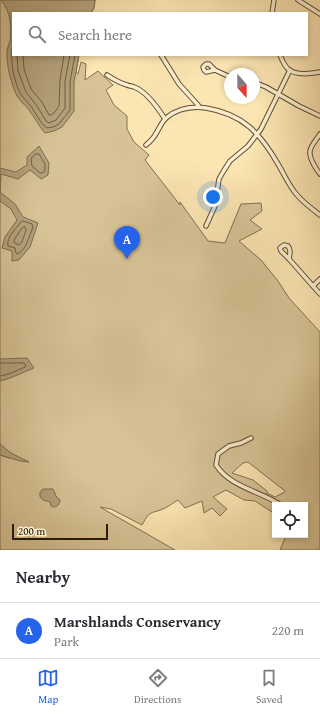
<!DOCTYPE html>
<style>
body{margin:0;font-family:"Gentium Book Plus",serif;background:#f2f2f3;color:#2b2b33}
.controls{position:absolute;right:12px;bottom:12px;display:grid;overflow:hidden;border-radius:0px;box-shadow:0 2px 6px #0003}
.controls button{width:36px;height:36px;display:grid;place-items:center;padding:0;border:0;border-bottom:1px solid #e1e1e2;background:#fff;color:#2b2b33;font:20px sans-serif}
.compass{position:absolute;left:224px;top:68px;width:36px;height:36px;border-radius:50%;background:#fff;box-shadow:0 2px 6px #0003;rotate:159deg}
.scale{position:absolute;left:12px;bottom:10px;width:96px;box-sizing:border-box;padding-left:4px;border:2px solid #2a1c0e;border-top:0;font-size:11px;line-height:14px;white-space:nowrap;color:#2a1c0e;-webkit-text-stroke:3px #fceecd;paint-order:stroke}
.you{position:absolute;left:213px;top:197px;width:14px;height:14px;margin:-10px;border:3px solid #fff;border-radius:50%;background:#1a73e8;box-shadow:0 0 0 6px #1a73e833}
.badge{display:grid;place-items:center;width:26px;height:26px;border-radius:50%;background:#2563eb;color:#fff;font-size:13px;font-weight:700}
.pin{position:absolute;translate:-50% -33px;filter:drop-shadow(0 1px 2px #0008)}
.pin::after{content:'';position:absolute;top:21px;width:14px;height:12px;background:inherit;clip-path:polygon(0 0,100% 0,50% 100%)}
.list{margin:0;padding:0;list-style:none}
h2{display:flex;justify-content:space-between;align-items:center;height:52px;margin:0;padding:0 16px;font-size:17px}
h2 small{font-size:13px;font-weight:400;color:#7c7c81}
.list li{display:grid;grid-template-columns:26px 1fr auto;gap:12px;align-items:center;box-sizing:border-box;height:56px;padding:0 16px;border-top:1px solid #e1e1e2}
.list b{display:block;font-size:15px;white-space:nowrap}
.list p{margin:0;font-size:13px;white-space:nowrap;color:#7c7c81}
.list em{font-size:13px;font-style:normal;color:#7c7c81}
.icon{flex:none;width:22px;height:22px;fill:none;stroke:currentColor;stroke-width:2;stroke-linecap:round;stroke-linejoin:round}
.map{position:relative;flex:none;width:320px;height:550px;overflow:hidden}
.search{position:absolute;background:#fff;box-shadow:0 2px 6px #0003;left:12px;right:12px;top:12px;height:44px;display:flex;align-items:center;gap:10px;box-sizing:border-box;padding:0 14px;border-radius:0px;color:#7c7c81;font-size:15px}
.sheet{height:108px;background:#fff}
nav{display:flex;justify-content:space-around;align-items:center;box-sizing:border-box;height:56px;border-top:1px solid #e1e1e2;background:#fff;font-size:11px;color:#7c7c81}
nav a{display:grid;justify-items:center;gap:2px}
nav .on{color:#2563eb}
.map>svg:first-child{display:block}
.green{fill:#d7c396;stroke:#807052;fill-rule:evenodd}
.water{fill:#b4a17a;stroke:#7d6c4f}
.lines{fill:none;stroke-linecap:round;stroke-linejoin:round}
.shore{stroke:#6f5e44;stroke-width:1}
.street-casing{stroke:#5e4e37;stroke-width:5.5}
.street{stroke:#fceecd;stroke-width:3.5}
</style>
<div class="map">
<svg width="320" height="550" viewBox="0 0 320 550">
<rect width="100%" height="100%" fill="#fbe5b2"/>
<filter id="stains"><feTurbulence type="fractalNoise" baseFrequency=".005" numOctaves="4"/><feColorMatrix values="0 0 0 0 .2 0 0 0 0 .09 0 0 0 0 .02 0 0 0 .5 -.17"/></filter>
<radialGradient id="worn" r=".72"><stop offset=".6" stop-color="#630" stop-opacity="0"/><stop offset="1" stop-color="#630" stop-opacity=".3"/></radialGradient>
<path class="green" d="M0,0H95L94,8L91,13H13V55H79L76,72L78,74L81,62L86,64L85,80L98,71L113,85L106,90L114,105L127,116V129L134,142L149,155L145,160L180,205V202L208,241L225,243L241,204L261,203L262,211L250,220L262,229L239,241L261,260L278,281L289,298L320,332V550H280L286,536L305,535V505H275V514L255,501L244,500L226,490L213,497L227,509L220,516L212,508L204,513L202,501L185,508L178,500C174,502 171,505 167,507C152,515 151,508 142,525L111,509L100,507L175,550H0V455L9,458L0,453ZM248,462L285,491V492L275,497L267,493V491L253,480L232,473L243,463Z"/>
<g class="water">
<path d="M1,0H95L94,8L91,13H13V55H79L74,82V111L62,127L54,131L45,133C38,125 35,118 29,110C25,105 20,101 17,96C11,84 6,64 7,50C8,47 9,44 10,41C12,27 11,12 1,0Z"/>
<polygon points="39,146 49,163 48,175 41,179 30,170 18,179 1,174 0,192 15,204 23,217 38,223 30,247 19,260 12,261 12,251 2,248 5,237 17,220 11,209 0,201 0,168 16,172 27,165 27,157"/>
<polygon points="27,358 34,368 10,378 0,381 0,359"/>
<polygon points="0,444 11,453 29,462 20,461 0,455"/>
<path d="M43,489H53L56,496L60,500C60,504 57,507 53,507L51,506L50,502L43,500L40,497V492Z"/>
</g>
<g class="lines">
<g class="shore">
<path d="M13,44C9,58 14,84 22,96C26,101 31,105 34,111C38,117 41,124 47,128L53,127L59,124L70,110V82L75,55"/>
<polyline points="17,55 18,71 26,92 37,106 46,121 49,123 56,120 65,108 65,81 70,55"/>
<polyline points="23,55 24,69 31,89 42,102 49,115 51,115 55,112 59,106 60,80 64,55"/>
<polygon points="36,154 39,154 45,164 45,171 42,173 40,173 32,166 31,159"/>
<path d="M23,221L32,224L33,227C29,237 27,248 18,254L16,253L15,248L8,246C6,237 16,229 21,222Z"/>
<polygon points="25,227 26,230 22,242 20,244 18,245 14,242 14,240 22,228"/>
<polyline points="0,363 24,363 26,365 25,367 9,374 0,376"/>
</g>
<g class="street-casing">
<g id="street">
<polyline points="298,0 320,14"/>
<polyline points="272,13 274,0"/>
<polyline points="161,55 179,84 198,105 199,107"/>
<path d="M280,55C282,60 284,65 288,69C296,76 310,74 320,72"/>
<polyline points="215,70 206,72 204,70 203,67 206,64 209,64 215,70 230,77"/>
<path d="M107,75C113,79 120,83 127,85C129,86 132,86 134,87C146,91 158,108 165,119"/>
<polyline points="254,82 266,87 299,106 320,116"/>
<path d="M320,134C317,139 311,145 310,151C309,158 316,169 320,174"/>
<path d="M146,145C148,143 151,141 153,138C158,132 160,124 166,118C177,109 192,106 206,108C243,114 260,133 278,164C284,174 289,186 297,195C303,202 312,209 320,215"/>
<polyline points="206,226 215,206 219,179 223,172 230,161 248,146 261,129 290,70"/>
<path d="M284,245L288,246C291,250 290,253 289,259L281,251L280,248Z"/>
<polyline points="289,259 320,294"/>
<polyline points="313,286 320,279"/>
<path d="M251,438L241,443L229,446L218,454L216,465C230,487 260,491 281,505"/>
</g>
</g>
<use href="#street" class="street"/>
</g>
<rect width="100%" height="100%" filter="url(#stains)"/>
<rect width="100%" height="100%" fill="url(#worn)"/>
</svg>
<div class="controls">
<button><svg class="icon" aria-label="locate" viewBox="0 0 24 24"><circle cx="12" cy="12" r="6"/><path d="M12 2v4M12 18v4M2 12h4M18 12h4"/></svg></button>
</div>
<svg class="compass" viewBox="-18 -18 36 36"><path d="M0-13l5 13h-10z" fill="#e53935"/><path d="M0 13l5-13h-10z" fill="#7c7c81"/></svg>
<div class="scale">200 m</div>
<div class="you"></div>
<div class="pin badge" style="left:127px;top:259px">A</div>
<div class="search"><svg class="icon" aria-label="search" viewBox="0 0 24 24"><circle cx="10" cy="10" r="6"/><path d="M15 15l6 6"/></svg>Search here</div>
</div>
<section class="sheet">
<h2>Nearby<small></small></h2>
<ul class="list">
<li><span class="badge">A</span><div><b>Marshlands Conservancy</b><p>Park</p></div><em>220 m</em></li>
</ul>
</section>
<nav>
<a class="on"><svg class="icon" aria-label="map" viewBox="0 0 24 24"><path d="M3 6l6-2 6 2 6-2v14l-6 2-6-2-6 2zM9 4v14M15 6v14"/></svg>Map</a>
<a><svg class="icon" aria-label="directions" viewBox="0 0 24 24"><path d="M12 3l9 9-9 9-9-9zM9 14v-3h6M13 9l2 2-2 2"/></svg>Directions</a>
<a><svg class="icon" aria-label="saved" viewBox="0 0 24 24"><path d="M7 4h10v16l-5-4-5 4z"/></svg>Saved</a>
</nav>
